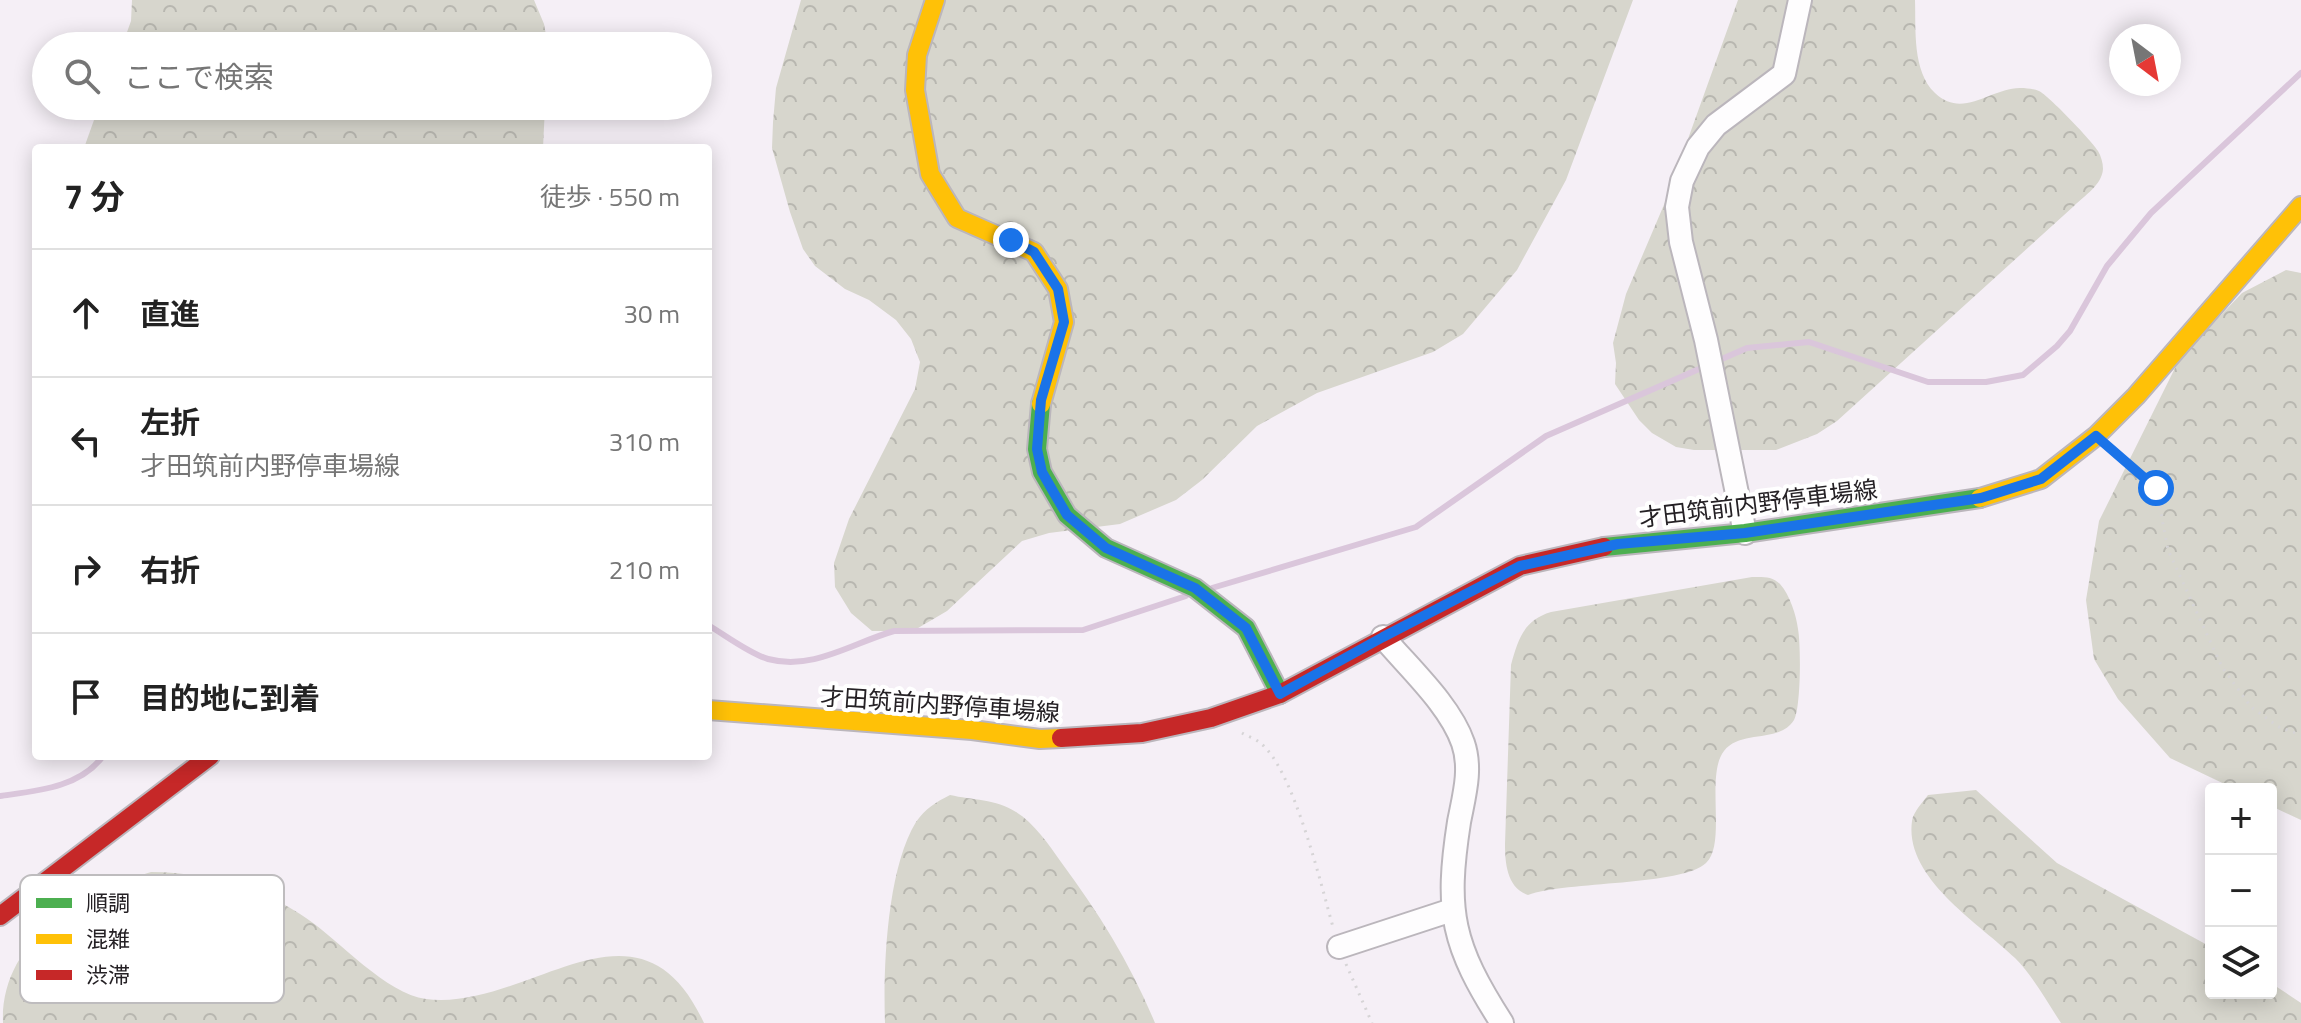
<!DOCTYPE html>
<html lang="ja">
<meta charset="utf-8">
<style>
body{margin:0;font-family:"Titillium Web","Noto Sans JP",sans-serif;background:#f6f6f6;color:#222}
.controls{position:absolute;right:24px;bottom:24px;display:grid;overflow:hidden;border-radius:8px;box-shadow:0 4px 20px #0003}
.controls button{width:72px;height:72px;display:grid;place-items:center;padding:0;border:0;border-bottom:2px solid #e0e0e0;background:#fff;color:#222;font:40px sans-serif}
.compass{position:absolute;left:2109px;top:24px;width:72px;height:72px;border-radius:50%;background:#fff;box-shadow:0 4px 20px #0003;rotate:148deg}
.stop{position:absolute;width:24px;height:24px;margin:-18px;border:6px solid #1a73e8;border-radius:50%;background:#fff}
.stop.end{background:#1a73e8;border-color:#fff;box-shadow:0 2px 8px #0008}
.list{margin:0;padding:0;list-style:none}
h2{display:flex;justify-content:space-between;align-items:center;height:104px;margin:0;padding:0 32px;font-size:34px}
h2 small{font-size:26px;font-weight:400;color:#767676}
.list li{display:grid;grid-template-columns:52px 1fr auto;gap:24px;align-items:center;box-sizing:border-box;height:128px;padding:0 32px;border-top:2px solid #e0e0e0}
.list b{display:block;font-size:30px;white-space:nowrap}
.list p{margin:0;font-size:26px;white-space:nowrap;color:#767676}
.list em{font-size:26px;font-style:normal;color:#767676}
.icon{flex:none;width:44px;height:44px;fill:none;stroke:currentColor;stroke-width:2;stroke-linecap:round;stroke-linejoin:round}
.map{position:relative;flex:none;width:2301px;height:1023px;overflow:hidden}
.search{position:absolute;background:#fff;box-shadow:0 4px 20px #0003;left:32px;top:32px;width:680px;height:88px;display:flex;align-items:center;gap:20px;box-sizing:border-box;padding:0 28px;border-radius:44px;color:#767676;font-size:30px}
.panel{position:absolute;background:#fff;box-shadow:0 4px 20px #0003;left:32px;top:144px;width:680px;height:616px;border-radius:8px}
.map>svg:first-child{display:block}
.forest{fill:url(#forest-crowns)}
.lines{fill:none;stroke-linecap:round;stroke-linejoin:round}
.stream{stroke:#dac6db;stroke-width:6}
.street-casing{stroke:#bbb6bc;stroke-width:26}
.fast-casing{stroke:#bbb6bc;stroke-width:22}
.slow-casing{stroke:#bbb6bc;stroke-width:22}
.jam-casing{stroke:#bbb6bc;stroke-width:22}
.path{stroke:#d6d4d6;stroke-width:3;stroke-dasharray:2 6;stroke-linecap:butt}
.street{stroke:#fefdfe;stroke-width:22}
.fast{stroke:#4caf50;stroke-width:18}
.slow{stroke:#ffc107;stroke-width:18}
.jam{stroke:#c62828;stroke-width:18}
.route{stroke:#1a73e8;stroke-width:10}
.labels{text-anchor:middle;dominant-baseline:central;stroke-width:8;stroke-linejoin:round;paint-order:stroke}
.street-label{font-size:24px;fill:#252125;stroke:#fff}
.key{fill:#fff;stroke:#bebcbe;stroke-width:2}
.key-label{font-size:22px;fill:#252125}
</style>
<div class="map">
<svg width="2301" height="1023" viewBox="0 0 2301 1023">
<defs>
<pattern id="forest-crowns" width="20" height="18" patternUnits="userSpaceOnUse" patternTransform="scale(2)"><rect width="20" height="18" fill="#d7d6cd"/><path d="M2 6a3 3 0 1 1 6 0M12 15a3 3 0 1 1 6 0" fill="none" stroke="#b8b7b0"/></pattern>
</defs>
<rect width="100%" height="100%" fill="#f5eff6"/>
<g class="forest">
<polygon points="132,0 534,0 544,24 548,46 122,46 131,21"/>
<polygon points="801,0 1633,0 1566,180 1517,270 1463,334 1433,352 1317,393 1257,426 1202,480 1176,500 1120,524 1049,533 1022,541 947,611 913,631 872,631 851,613 835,587 834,563 849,519 915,389 920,362 911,339 896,320 869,300 845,289 815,266 803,249 790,212 772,148 773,122 776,88"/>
<path d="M1738,0H1915C1916,29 1912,71 1935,93C1963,120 1992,87 2021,88C2026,88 2034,89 2039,91C2048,95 2093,142 2098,151C2101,156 2103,163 2103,169C2102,185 2084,196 2074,206L1837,421L1817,434L1776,450H1694L1676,447L1652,433L1639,420L1615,384L1616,363L1613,343L1626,294L1666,200Z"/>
<polygon points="99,106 545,106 543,148 84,148"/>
<polygon points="2286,270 2301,273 2301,820 2271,806 2271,789 2235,789 2170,758 2118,699 2094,659 2086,600 2099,521 2180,358 2242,293"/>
<path d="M1752,577C1763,577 1772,576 1780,584C1790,595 1796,615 1798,629C1801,645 1801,708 1794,720C1779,744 1741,729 1724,751C1705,775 1727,844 1706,863C1682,886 1566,881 1528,895C1507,888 1505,863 1505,844L1511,665C1518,639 1524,620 1551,612Z"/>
<path d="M1976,790L2057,863L2211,947V993H2271V983L2301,1003V1023H2061C2047,1002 2033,976 2015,958C1979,923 1904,878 1912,821C1913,812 1923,802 1928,795Z"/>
<path d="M950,795C972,800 996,799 1016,812C1034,823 1049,845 1061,862C1099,913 1131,965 1155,1023H885C883,968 887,869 916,822C925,809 936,802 950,795Z"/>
<path d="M151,872C203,872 263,888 306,918C339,940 386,994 426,999C529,1012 638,880 704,1023H3C0,940 82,893 151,872Z"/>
</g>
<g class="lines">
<g class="stream">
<polyline points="1212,588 1416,527 1546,436 1747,348 1809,342 1928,382 1986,382 2023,375 2057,346 2070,331 2107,266 2151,213 2301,73"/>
<path d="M708,625C725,635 750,654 768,659C813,671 852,643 894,631L1083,630L1186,596"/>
<path d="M0,796C35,791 80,788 103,756"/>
</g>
<g class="street-casing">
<g id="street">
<polyline points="1745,533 1706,340 1681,242 1677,207 1682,181 1698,147 1716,125 1784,74 1800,0"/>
<path d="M1383,637C1409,668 1450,705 1463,743C1472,769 1464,796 1459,822C1445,912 1452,945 1502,1023"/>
<polyline points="1339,947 1452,910"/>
</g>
</g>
<g class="fast-casing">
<g id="fast">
<polyline points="1041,404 1037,449 1042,472 1067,515 1106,548 1195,588 1246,628 1280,694"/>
<polyline points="1604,547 1745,533 1980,498"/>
</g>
</g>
<g class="slow-casing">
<g id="slow">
<polyline points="935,0 917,55 915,90 930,174 957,218 1034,252 1058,289 1064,322 1041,404"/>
<polyline points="1980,498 2041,479 2096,436 2136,396 2301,206"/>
<polyline points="708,710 972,730 1040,739 1061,738"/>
</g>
</g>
<g class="jam-casing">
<g id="jam">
<polyline points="1061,738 1142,733 1211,718 1280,694 1520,566 1604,547"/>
<polyline points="0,916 210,756"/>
</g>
</g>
<g class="path">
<polyline points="2116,453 2156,488 2168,550 2222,667 2251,707 2279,727 2301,735"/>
<path d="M1242,733C1247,736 1254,738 1259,742C1293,766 1321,885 1333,927"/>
<polyline points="1346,964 1372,1023"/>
</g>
<use href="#street" class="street"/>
<use href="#fast" class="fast"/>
<use href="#slow" class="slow"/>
<use href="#jam" class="jam"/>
</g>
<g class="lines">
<polyline class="route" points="1011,240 1034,252 1058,289 1064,322 1041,400 1037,449 1042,472 1054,493 1067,515 1106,548 1195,588 1246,628 1280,694 1383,637 1520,566 1618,544 1745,533 1981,498 2041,479 2096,436 2156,488"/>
</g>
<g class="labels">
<g class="street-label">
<text transform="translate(1758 503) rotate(-7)">才田筑前内野停車場線</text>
<text transform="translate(940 704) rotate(4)">才田筑前内野停車場線</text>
</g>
</g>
<rect x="20" y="875" width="264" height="128" rx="12" class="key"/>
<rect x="36" y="898" width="36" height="10" fill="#4caf50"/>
<rect x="36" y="934" width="36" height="10" fill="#ffc107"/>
<rect x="36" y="970" width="36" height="10" fill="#c62828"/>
<g class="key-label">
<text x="86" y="911">順調</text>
<text x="86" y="947">混雑</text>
<text x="86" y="983">渋滞</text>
</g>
</svg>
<div class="controls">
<button>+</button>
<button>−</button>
<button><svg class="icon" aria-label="layers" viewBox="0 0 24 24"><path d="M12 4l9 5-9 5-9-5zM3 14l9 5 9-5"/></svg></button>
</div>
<svg class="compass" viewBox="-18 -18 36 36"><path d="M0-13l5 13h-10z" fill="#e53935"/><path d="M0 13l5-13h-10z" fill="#767676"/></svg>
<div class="stop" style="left:2156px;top:488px"></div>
<div class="stop end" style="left:1011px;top:240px"></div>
<div class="search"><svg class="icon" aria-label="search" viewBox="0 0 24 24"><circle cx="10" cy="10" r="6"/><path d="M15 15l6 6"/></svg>ここで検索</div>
<section class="panel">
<h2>7 分<small>徒歩 · 550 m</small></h2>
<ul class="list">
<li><svg class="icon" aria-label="ahead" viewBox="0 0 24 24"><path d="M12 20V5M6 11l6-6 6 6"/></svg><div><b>直進</b></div><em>30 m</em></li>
<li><svg class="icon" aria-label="left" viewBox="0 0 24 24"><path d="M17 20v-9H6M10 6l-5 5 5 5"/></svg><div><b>左折</b><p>才田筑前内野停車場線</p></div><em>310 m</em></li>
<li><svg class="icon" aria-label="right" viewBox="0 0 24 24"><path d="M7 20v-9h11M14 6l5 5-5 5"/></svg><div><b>右折</b></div><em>210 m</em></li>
<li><svg class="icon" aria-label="arrive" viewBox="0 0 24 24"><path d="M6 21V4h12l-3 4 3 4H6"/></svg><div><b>目的地に到着</b></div></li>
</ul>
</section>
</div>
